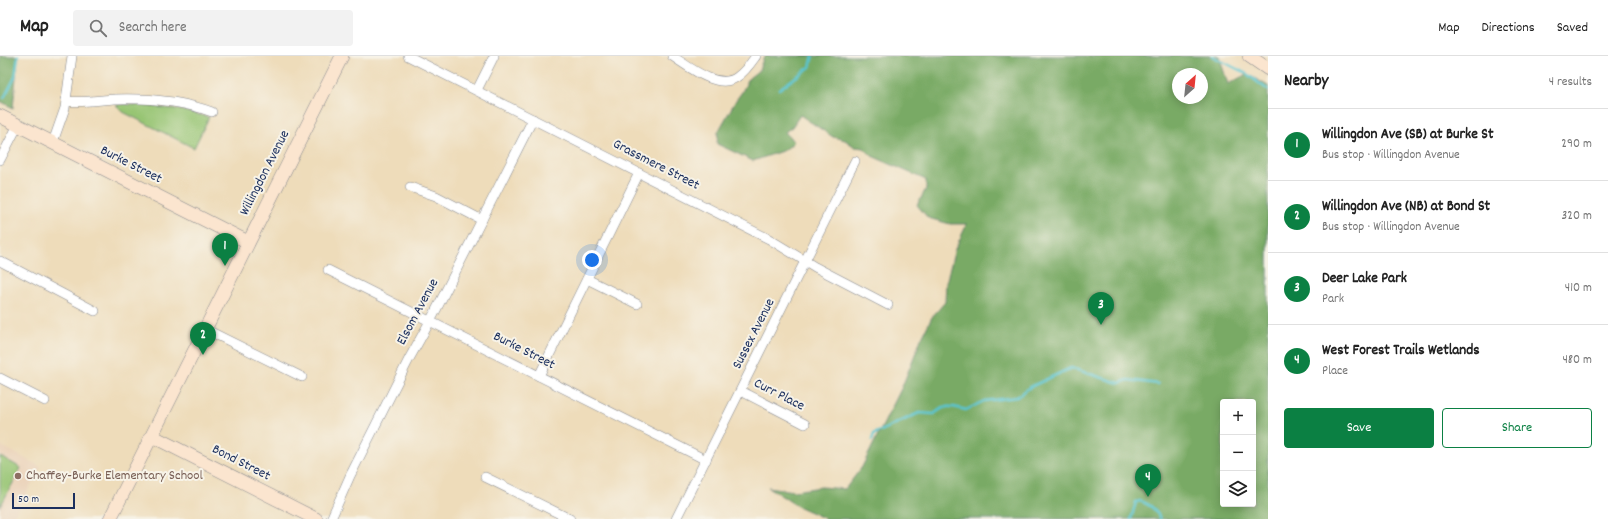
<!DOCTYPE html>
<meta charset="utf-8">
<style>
body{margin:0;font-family:Dekko,sans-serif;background:#f2f2f2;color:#222}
.controls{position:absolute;right:12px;bottom:12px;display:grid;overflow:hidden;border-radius:4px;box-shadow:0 2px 10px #0003}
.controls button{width:36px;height:36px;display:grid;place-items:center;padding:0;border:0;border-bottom:1px solid #e0e0e0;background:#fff;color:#222;font:20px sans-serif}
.compass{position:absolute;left:1172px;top:12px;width:36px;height:36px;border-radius:50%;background:#fff;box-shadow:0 2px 10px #0003;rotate:27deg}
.scale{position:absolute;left:12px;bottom:10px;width:63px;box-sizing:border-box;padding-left:4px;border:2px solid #1b2f5e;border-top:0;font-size:11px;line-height:14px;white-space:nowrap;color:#1b2f5e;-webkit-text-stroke:3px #f7f3e8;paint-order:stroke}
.you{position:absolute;left:592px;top:204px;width:14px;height:14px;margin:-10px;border:3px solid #fff;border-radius:50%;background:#1a73e8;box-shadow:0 0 0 6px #1a73e833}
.badge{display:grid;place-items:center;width:26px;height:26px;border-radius:50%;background:#0b8043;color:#fff;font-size:13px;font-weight:700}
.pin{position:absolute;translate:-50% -33px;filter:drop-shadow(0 1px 2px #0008)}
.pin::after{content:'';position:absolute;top:21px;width:14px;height:12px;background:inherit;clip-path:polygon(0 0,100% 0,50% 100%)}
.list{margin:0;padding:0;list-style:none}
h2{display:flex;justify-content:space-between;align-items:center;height:52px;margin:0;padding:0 16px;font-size:17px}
h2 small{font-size:13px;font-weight:400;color:#767676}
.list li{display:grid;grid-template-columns:26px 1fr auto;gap:12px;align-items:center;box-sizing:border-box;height:72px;padding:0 16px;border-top:1px solid #e0e0e0}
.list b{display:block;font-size:15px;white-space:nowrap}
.list p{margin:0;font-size:13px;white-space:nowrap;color:#767676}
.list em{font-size:13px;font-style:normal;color:#767676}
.actions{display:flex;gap:8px;padding:12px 16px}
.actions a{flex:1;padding:9px 0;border:1px solid #0b8043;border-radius:4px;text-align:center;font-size:14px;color:#0b8043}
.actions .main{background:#0b8043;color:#fff}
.icon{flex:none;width:22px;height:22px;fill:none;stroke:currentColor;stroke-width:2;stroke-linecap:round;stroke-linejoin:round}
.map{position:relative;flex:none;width:1268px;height:463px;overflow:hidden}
header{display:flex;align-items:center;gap:24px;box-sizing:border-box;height:56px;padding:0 20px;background:#fff;border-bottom:1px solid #e0e0e0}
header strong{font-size:19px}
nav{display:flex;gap:22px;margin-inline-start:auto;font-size:14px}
.search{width:280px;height:36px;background:#f2f2f2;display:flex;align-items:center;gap:10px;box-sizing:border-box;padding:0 14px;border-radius:4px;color:#767676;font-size:15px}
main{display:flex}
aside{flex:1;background:#fff}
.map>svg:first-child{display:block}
.built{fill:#ebd3ba}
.green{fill:#97c573;stroke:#597a68}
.forest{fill:#79aa65;stroke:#4a6c62;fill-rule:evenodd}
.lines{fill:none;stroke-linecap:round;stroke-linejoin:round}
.stream{stroke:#58c5d0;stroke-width:2.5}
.street-casing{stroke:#84868c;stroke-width:10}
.secondary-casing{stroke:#84868c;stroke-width:14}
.street{stroke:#fff;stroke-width:9}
.secondary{stroke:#fbe5cf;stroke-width:13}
.education-dot{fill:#8d6e63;stroke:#f7f3e8;stroke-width:1.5}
.labels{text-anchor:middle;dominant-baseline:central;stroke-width:4;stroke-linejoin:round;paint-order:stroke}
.street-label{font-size:14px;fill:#1b2f5e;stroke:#f7f3e8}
.education-label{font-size:14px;fill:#785e54;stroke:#f7f3e8;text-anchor:start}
</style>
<header>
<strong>Map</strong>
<div class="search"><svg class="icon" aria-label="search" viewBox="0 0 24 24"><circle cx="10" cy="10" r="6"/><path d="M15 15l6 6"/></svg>Search here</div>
<nav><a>Map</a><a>Directions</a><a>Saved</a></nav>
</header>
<main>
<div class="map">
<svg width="1268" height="463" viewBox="0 0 1268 463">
<rect width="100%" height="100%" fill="#f7f3e8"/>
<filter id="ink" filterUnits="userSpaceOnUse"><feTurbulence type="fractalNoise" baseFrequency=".025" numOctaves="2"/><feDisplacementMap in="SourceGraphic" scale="8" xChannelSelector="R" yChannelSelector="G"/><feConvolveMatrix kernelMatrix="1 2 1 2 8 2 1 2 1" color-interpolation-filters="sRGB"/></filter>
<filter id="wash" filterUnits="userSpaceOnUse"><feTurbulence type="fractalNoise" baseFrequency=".012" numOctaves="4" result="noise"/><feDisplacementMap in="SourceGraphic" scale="16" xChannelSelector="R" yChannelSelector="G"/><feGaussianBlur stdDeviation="0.9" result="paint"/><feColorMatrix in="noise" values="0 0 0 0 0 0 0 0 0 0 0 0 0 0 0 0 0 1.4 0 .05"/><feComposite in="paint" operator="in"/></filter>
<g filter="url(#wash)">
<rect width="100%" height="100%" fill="#eedcba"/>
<polygon class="built" points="0,389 41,411 12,463 0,463"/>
<g class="green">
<polygon points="125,48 176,53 209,61 194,92 123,56 116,49"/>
<polygon points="0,400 21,412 0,451"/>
</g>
<g class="forest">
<polygon points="0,0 18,0 13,52 0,45"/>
<path d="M766,0H1219L1228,28L1247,18L1268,30V463H826L797,450L768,431L794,435L821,431L845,433L862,411L902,331L921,283L932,261L945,246L946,227L955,193L967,168H950L928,162L917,149L926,133V124L872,100L864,92L855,91L845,84L833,81L800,59L792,71L785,76L794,86L785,94L753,105L717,88L718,76L736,44L742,36L749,22L759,14L763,3ZM1178,18H1202V42H1178ZM1223,346H1253V448H1223Z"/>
</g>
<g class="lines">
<g class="stream">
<polyline points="1212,0 1247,18 1268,34"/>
<polyline points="779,33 810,11 813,0"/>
<polyline points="4,42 15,21 18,0"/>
<path d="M872,384L874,378L919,357L934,358C947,348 950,350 966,354L984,345L1017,341L1030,331L1071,312L1119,327L1128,324L1158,328"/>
<path d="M1131,463L1136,446L1140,445C1149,448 1157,453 1160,463"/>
</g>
</g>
</g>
<g filter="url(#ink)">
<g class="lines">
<g class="street-casing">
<g id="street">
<polyline points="408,0 769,183 815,211 888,249"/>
<path d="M672,0C688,10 718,35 737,21C745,16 751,7 756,0"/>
<polyline points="477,34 494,0"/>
<path d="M66,45C82,47 98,44 115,43C147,42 182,45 212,56"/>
<polyline points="53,86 65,52 72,0"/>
<polyline points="0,104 18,69"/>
<polyline points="410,131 436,140 482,164"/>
<polyline points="0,205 95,255"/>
<polyline points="328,214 706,404"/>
<polyline points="587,223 637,248"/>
<polyline points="205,273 302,321"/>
<polyline points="539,320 639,117"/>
<polyline points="0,322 45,345"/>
<polyline points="741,335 805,368"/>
<polyline points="485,421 570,463"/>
<polyline points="331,463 350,420 409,303 434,258 533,63"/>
<polyline points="676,463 855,105"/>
</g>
</g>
<g class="secondary-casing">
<g id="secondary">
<polyline points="1249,0 1268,13"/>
<polyline points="0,60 248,186"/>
<polyline points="152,380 316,463"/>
<polyline points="110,463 342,0"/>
</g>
</g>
<use href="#street" class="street"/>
<use href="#secondary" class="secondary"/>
</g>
</g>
<circle class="education-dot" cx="18" cy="420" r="4"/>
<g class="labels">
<g class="street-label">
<text transform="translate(131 109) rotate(27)">Burke Street</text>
<text transform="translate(656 109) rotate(27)">Grassmere Street</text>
<text transform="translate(265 117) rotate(-63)">Willingdon Avenue</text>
<text transform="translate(418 256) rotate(-62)">Elsom Avenue</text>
<text transform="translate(754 278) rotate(-63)">Sussex Avenue</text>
<text transform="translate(524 295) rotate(27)">Burke Street</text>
<text transform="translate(779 339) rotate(27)">Curr Place</text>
<text transform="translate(241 407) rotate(27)">Bond Street</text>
</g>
<g class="education-label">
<text x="26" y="420">Chaffey-Burke Elementary School</text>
</g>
</g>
</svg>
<div class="controls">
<button>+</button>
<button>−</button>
<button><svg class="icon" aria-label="layers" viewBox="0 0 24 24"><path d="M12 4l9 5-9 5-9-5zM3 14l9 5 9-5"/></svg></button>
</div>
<svg class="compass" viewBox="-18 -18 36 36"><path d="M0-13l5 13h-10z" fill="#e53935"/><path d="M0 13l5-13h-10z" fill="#767676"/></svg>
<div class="scale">50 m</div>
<div class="you"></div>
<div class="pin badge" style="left:225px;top:210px">1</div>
<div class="pin badge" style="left:203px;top:299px">2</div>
<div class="pin badge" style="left:1101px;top:269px">3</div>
<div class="pin badge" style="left:1148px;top:441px">4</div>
</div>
<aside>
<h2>Nearby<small>4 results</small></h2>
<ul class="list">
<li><span class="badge">1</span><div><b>Willingdon Ave (SB) at Burke St</b><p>Bus stop · Willingdon Avenue</p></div><em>290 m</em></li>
<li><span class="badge">2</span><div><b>Willingdon Ave (NB) at Bond St</b><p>Bus stop · Willingdon Avenue</p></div><em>320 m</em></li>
<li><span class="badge">3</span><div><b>Deer Lake Park</b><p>Park</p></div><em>410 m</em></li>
<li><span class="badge">4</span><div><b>West Forest Trails Wetlands</b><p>Place</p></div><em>480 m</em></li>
</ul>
<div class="actions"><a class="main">Save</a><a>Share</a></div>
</aside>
</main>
